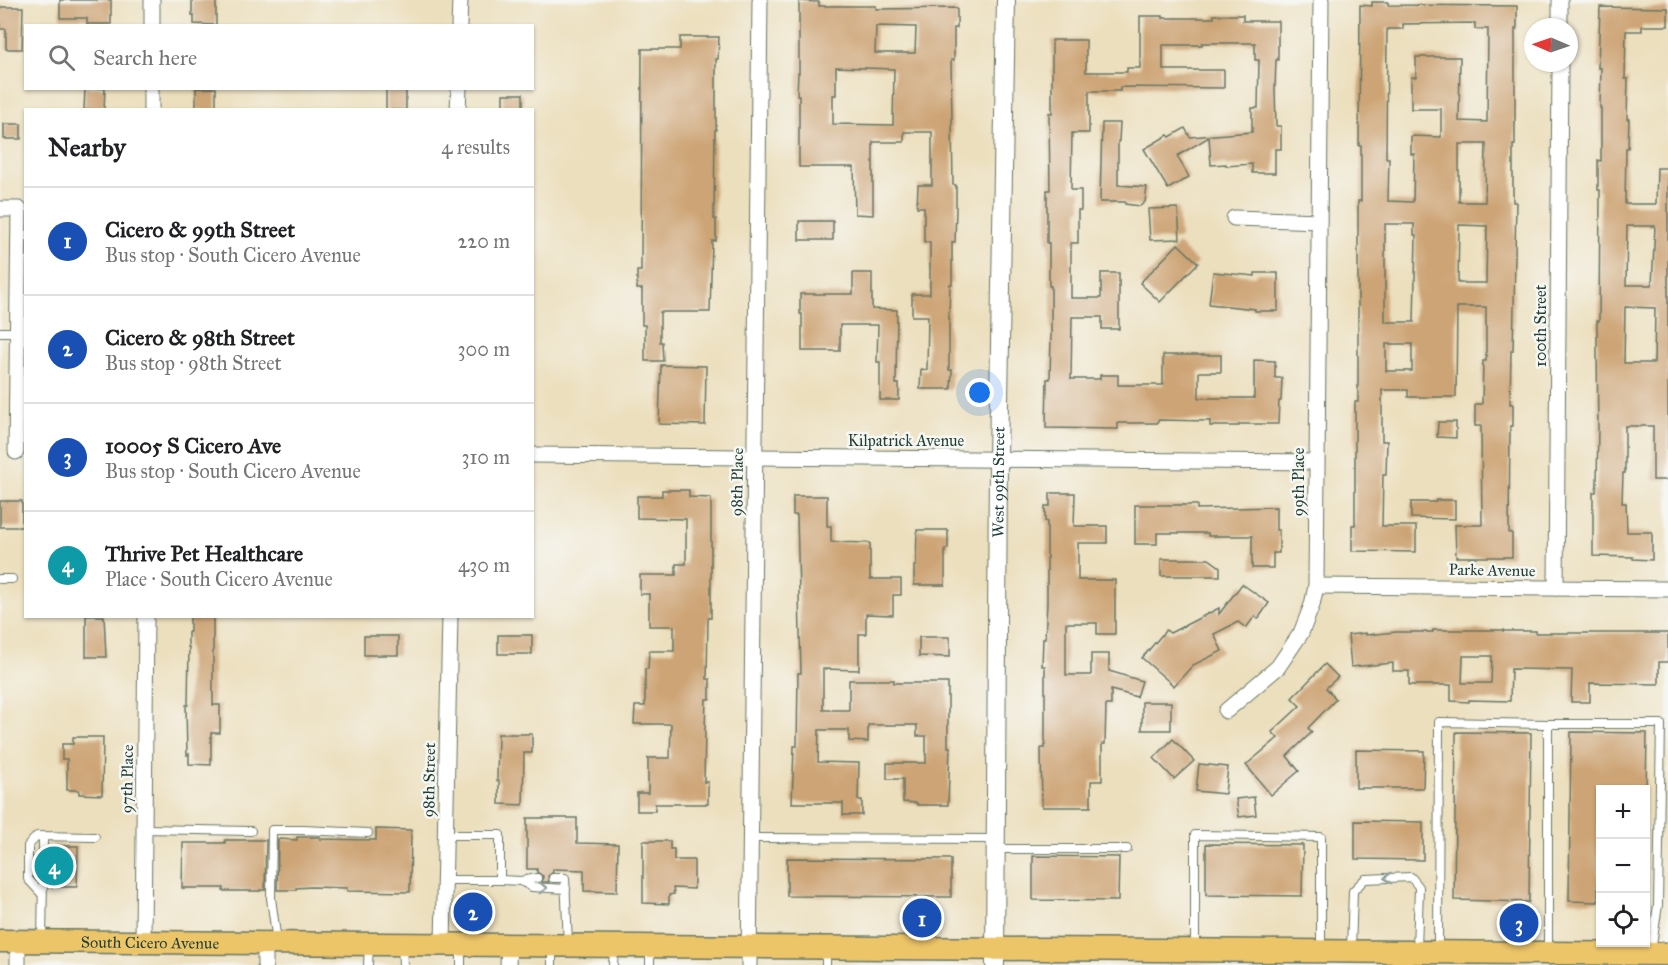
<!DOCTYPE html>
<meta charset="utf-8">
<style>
body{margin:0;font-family:"IM FELL Great Primer",serif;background:#f6f6f6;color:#202124}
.controls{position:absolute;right:18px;bottom:18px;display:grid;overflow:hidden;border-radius:0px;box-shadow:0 2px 4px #0004}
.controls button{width:54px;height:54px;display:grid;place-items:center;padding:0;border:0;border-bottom:2px solid #e0e0e0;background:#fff;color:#202124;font:30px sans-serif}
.compass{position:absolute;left:1524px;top:18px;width:54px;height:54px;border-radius:50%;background:#fff;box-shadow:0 2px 4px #0004;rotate:272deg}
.you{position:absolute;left:980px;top:393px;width:21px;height:21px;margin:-15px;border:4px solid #fff;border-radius:50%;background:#1a73e8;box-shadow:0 0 0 9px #1a73e833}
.badge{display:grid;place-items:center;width:39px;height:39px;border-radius:50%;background:#0b8043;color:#fff;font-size:20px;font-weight:700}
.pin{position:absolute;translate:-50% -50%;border:3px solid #fff;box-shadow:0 2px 6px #0006}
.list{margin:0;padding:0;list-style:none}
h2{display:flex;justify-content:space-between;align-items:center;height:78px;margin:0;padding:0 24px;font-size:26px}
h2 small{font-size:20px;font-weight:400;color:#757577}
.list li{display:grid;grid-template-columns:39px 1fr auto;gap:18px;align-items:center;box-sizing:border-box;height:108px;padding:0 24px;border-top:2px solid #e0e0e0}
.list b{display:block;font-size:22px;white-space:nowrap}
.list p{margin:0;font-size:20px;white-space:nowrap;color:#757577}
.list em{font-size:20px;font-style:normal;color:#757577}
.icon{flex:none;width:33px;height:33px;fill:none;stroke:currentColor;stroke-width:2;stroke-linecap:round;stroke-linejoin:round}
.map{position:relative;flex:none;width:1668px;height:965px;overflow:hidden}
.search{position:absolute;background:#fff;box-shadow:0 2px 4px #0004;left:24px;top:24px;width:510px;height:66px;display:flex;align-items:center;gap:15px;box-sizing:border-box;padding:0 21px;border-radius:0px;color:#757577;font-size:22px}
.panel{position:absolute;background:#fff;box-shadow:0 2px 4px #0004;left:24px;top:108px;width:510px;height:510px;border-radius:0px}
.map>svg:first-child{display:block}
.building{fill:#cda476;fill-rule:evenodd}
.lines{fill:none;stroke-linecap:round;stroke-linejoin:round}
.service-casing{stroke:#677664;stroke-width:10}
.minor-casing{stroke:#677664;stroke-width:17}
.tertiary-casing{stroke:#677664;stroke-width:20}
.primary-casing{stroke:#677664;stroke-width:25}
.service{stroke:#fff;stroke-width:8}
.minor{stroke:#fff;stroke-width:15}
.tertiary{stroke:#fff;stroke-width:18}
.primary{stroke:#edc569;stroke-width:22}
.oneway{stroke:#8f9e9a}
.labels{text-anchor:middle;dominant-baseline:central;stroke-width:5;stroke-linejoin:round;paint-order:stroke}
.street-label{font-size:16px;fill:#1f3d34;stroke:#f6f6f2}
</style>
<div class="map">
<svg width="1668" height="965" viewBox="0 0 1668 965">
<rect width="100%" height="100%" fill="#f6f6f2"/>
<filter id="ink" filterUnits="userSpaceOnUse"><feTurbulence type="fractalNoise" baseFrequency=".0167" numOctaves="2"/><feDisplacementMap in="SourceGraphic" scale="12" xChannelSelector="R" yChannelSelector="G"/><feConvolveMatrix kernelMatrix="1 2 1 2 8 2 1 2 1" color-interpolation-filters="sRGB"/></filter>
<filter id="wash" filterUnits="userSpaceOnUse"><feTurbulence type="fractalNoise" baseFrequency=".008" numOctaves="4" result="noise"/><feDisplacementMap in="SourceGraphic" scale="24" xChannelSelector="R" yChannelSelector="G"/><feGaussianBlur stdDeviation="1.35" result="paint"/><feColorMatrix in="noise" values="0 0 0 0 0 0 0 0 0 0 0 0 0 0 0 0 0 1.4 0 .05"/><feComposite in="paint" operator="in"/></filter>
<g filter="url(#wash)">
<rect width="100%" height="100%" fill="#ecdfbd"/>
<g id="blocks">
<g class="building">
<polygon points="60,0 111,0 111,24 87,24 87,18 60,18"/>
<polygon points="192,0 216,0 216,25 194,24 194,15 192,15"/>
<path d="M799,1L819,2V6H876V9L957,8V28H954V60H951L953,185H956V207L955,242H952V284H950L949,316V370H952L951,389H920L921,369L927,370L928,316H912V294H930V242H924V207H917L918,185H932V132H904V142H873V215L855,214L854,167H799V95H797L798,73H799ZM876,26L916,27L915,53H875ZM836,67L894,69L893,125L833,124V95H836Z"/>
<path d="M1372,2H1388V5L1517,6V29H1515V145H1513V202H1516L1514,307L1513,351H1511L1510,404H1513V426H1510L1509,533H1512V557H1456L1455,525H1482L1481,426H1475V404H1482L1483,361H1486V307H1457L1456,397H1408V390H1382V441H1387L1386,475H1383L1382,526H1416V552L1352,551V525H1355V402H1358V201H1361V146H1359L1360,5L1372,6ZM1475,23V29H1488L1487,122L1459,121L1460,57H1416V77H1411V109H1441V137L1411,136V154H1414L1413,202L1388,201L1389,158H1386L1387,29H1403V24ZM1459,144H1486L1485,202H1459ZM1385,224H1414V235H1416L1414,322H1385ZM1459,225L1487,226L1486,283H1458ZM1386,344H1412V371H1386Z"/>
<polygon points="0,7 23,7 22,49 6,49 6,29 0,29"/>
<path d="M1600,7L1668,8V26H1642V31H1626L1625,79H1628L1627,119H1629L1628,148H1626L1625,204H1656L1657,168H1668V480H1653V426H1625V473H1623L1622,503H1626L1627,532H1652V560L1633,559V557L1593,556V492H1596L1597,483L1598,426L1597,351V321H1599L1600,190H1598V160L1601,161V108H1600L1601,68H1598ZM1627,226H1655L1652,285H1626ZM1625,307L1655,308L1654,363H1624Z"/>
<polygon points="1214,15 1243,15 1243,21 1278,21 1278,60 1276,60 1275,89 1276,126 1281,126 1281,149 1275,149 1275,173 1252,173 1252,164 1226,166 1226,164 1211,165 1209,137 1177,156 1189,177 1168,189 1144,149 1168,135 1170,137 1185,128 1190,137 1252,132 1252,108 1258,108 1259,60 1255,60 1255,43 1202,43 1202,45 1163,45 1163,70 1224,70 1224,88 1120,87 1120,91 1089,91 1089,133 1072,133 1071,190 1081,190 1081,210 1078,210 1078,243 1071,243 1071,298 1101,298 1101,273 1119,273 1119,329 1102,329 1102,317 1072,317 1071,379 1100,379 1100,375 1118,375 1118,385 1163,385 1163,355 1221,355 1221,372 1199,372 1199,398 1254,398 1254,360 1275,361 1275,378 1282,378 1281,401 1279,401 1278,424 1239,424 1239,426 1210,426 1210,421 1158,420 1158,423 1118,423 1118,429 1046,428 1047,379 1050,379 1051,335 1051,286 1049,286 1049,243 1047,243 1047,190 1050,190 1049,113 1052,113 1052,40 1086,40 1086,72 1127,72 1127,68 1140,68 1140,16 1163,16 1163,18 1214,18"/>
<polygon points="680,37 719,37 718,59 716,59 716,130 715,130 714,219 716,219 716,241 712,241 710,312 660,312 660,342 662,342 663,361 645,361 645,325 642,325 642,289 637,289 637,271 641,271 642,49 680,49"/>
<polygon points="85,88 105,88 104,110 84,110"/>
<rect x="196" y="88" width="20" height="22"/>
<rect x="386" y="88" width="20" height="22"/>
<rect x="503" y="94" width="20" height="16"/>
<polygon points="1102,123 1120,123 1119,141 1118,141 1118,185 1147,187 1145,202 1140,206 1125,204 1125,202 1100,202"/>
<rect x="4" y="124" width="17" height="15"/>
<polygon points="1178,208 1180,239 1150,240 1148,209"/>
<rect x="799" y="221" width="34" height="19"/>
<polygon points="1178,244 1198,263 1160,302 1140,283"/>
<polygon points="1213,272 1255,276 1255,273 1278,273 1278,311 1255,311 1255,309 1209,304"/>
<polygon points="853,273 872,273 872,309 897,310 896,384 899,384 899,400 880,400 880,362 877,362 878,325 840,325 840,351 802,351 802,314 800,314 800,294 853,294"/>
<polygon points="661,365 706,366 705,425 659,424"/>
<polygon points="1438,422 1456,422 1456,438 1437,437"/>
<polygon points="662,490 689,490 689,497 711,498 711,618 708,618 707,679 710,679 710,699 706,699 705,730 704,782 708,782 708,804 655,804 655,811 637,811 637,793 648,793 648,758 670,758 671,724 634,724 635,706 645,706 645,669 648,669 649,651 674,651 674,626 649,626 649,594 640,594 640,575 676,575 676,564 686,564 686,519 637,518 637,496 662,496"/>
<polygon points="1050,493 1075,493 1074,526 1107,526 1107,543 1078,543 1078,580 1115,580 1115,634 1097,634 1097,623 1066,623 1066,675 1091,675 1091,654 1109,654 1109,671 1142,681 1137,697 1111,690 1111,705 1106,705 1105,744 1102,744 1102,781 1091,781 1091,807 1042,807 1041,748 1045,748 1045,666 1042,666 1043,638 1045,638 1047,603 1047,522 1045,521 1045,506 1050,506"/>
<polygon points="793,496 827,496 827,526 831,526 831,542 870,543 870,579 901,579 901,595 893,595 893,615 866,614 866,634 859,634 859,670 823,669 823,710 849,710 849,680 894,680 894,683 948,683 948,747 950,747 948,805 917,805 917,803 903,802 903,779 887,779 887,763 926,763 926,736 917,736 917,725 868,725 868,742 849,741 849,730 819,730 818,762 859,763 858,800 862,800 862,815 843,815 843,803 792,803 794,746 797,746 798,673 801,673 797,515 793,515"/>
<polygon points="1436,500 1455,500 1455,519 1411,518 1411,502 1436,502"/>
<rect x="0" y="501" width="22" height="26"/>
<polygon points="1135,505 1197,505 1197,509 1276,507 1276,530 1279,530 1279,553 1273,553 1273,568 1252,568 1252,536 1208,536 1208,533 1157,533 1157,544 1135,544"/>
<polygon points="917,530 948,530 948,549 945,549 945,585 914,585 914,566 916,566"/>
<polygon points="1161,559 1209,559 1220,567 1220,576 1161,576"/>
<polygon points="1242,584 1269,603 1258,619 1255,616 1246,628 1238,622 1214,634 1222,651 1193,665 1174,686 1142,658 1166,630 1170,633 1219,608 1219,614"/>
<polygon points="86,616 104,616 106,657 86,657"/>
<polygon points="190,616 213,616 213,705 220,705 220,733 211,733 211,765 189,764 189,754 187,755 186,705 188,705 189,647 188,647 188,632 190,632"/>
<path d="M1433,630H1503V631H1536V633H1668V662H1659V684L1590,683V702H1571L1572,670L1511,669L1510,701L1469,700V702L1451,701V685H1409V671H1393V663L1351,667L1348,635L1366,633V635L1396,632H1433ZM1463,656H1492L1491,683H1462Z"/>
<rect x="498" y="635" width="34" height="19"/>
<rect x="364" y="636" width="34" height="19"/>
<polygon points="919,637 950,637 950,657 919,656"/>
<polygon points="1325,664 1338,677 1326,688 1336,699 1308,728 1312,732 1287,756 1299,771 1271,795 1246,765 1278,738 1272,732 1300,706 1292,698"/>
<rect x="1142" y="702" width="29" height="28"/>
<polygon points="1456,732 1531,733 1529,902 1454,900"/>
<polygon points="1571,732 1647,733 1646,789 1599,789 1598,902 1569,901"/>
<polygon points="498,734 532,734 532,753 524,753 523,805 499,804 499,781 497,781"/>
<polygon points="73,737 103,737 102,795 79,794 79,790 67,790 67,759 62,759 62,744 73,744"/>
<polygon points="1173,739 1194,761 1174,779 1154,758"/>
<polygon points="1356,750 1424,751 1423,788 1356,788"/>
<polygon points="1199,764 1228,767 1225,794 1196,791"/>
<polygon points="1254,797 1256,815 1239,817 1236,799"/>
<polygon points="527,818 577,818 577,843 618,844 617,892 584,891 584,870 553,869 553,872 548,876 549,882 542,882 543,876 537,872 537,869 527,869"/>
<polygon points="1355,821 1423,822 1423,860 1355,859"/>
<polygon points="376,829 411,830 410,892 347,891 347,888 311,887 296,888 296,890 277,890 278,839 297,840 297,837 320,837 320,839 376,840"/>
<polygon points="225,840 266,840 265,890 260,890 260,891 223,891 224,888 182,888 183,843 225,843"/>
<polygon points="643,841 670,841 670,849 674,849 674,860 694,860 694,889 673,888 674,894 669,895 669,904 643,903"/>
<polygon points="1206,844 1303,845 1302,896 1206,895"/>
<polygon points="51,846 78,846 77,887 50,887 50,876 47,871 44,870 40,871 37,876 34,876 34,857 37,857 41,862 46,862 49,857 51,857"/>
<polygon points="1033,856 1119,857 1118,901 1033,900"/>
<polygon points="787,858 951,859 951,897 787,896"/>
</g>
</g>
</g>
<g filter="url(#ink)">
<use href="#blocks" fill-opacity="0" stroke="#677664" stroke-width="1.5"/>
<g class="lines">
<g class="service-casing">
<g id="service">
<polyline points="0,332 17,332"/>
<polyline points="0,579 12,579"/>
<polyline points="1548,724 1661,724 1658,905 1651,952"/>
<polyline points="144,829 251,831"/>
<polyline points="446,835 500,835 500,880 521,881 537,878"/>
<polyline points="750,838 995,839"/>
<polyline points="997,849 1127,849"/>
<polyline points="43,857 43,837"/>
<polyline points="553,878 565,878 568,944"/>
<polyline points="444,880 500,880"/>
<polyline points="521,881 532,887 566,889"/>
<polyline points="42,894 28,879 28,846 37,836 95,837"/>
<polyline points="42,941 43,876"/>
<polyline points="277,942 271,898 272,830 303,830 368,833"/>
<polyline points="402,946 403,965"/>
<polyline points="461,946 461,965"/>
<polyline points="650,948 650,965"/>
<polyline points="1195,949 1195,835 1321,837 1321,949"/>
<polyline points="1351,950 1353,891 1365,879 1411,877 1419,887 1417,950"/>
<polyline points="1438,950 1439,722 1548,724 1548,951"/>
<polyline points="368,965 369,946"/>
<polyline points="552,965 552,949"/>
<polyline points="613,965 614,949"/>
<polyline points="826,965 826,949"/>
</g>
</g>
<g class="minor-casing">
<g id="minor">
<polyline points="152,26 152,0"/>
<polyline points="459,26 460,0"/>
<polyline points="1560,27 1560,0"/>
<polyline points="151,110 151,88"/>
<polyline points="458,110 459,88"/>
<polyline points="0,209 19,209 16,452"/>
<polyline points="1234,218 1319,221"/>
<polyline points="532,455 1316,462"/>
<polyline points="1316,586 1668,589"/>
<polyline points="1556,588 1560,63"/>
<polyline points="1226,711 1278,667 1301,633 1312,605 1316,586 1321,0"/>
<polyline points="143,942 146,616"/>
<polyline points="443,945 450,616"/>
<polyline points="18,965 18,942"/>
<polyline points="265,965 265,943"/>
<polyline points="508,965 509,945"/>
<polyline points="749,965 760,0"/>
</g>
</g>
<g class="tertiary-casing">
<g id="tertiary">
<path id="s1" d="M995,965L998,459L1006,0"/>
</g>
</g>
<g class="primary-casing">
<g id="primary">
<path id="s2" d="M0,941L1668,954"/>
</g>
</g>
<use href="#service" class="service"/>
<use href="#minor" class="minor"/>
<use href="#tertiary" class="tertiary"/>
<use href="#primary" class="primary"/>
</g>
<defs><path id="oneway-chevron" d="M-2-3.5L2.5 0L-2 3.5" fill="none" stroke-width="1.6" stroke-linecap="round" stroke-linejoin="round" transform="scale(1.5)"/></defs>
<g class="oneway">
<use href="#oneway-chevron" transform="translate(1388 878) rotate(178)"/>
<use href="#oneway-chevron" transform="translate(543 888) rotate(2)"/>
</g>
</g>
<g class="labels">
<g class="street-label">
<text transform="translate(1540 326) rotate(-90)">100th Street</text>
<text x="906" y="440">Kilpatrick Avenue</text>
<text transform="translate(737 482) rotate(-89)">98th Place</text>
<text stroke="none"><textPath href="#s1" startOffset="483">West 99th Street</textPath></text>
<text transform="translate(1298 482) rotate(-90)">99th Place</text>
<text transform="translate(1492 570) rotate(1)">Parke Avenue</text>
<text transform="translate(127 779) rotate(-89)">97th Place</text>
<text transform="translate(429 780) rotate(-89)">98th Street</text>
<text stroke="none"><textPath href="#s2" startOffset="150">South Cicero Avenue</textPath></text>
</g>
</g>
</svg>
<div class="controls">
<button>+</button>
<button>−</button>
<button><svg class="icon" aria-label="locate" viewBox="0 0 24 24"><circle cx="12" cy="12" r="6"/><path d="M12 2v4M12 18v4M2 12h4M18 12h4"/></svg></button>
</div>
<svg class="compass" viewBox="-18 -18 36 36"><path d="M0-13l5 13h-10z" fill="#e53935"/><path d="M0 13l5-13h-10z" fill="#757577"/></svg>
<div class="you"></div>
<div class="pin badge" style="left:922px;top:918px;background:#1a4fb4">1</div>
<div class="pin badge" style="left:473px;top:912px;background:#1a4fb4">2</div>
<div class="pin badge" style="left:1519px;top:923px;background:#1a4fb4">3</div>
<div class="pin badge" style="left:54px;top:866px;background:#0f9aa8">4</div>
<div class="search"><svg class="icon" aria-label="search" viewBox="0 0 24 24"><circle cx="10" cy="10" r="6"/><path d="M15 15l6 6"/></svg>Search here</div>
<section class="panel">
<h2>Nearby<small>4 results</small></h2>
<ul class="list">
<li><span class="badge" style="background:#1a4fb4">1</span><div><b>Cicero &amp; 99th Street</b><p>Bus stop · South Cicero Avenue</p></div><em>220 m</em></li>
<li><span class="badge" style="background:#1a4fb4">2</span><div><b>Cicero &amp; 98th Street</b><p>Bus stop · 98th Street</p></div><em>300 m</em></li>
<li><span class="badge" style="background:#1a4fb4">3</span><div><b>10005 S Cicero Ave</b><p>Bus stop · South Cicero Avenue</p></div><em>310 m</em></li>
<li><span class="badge" style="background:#0f9aa8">4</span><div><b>Thrive Pet Healthcare</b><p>Place · South Cicero Avenue</p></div><em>430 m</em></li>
</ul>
</section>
</div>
